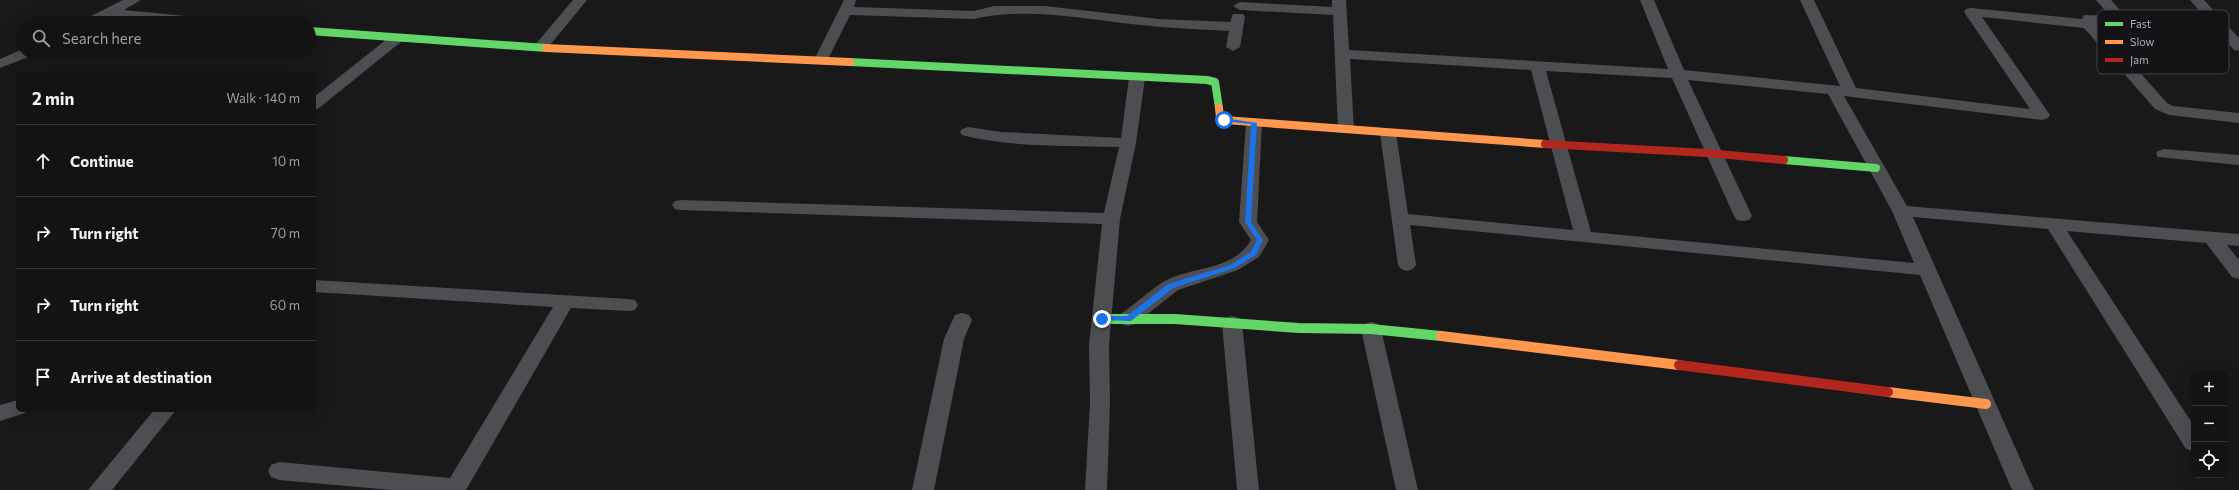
<!DOCTYPE html>
<meta charset="utf-8">
<style>
body{margin:0;font-family:Commissioner,sans-serif;background:#202021;color:#f1f3f6}
.controls{position:absolute;right:12px;bottom:12px;display:grid;overflow:hidden;border-radius:6px;box-shadow:0 4px 16px #0002}
.controls button{width:36px;height:36px;display:grid;place-items:center;padding:0;border:0;border-bottom:1px solid #323233;background:#131313;color:#f1f3f6;font:20px sans-serif}
.stop{position:absolute;width:12px;height:12px;margin:-9px;border:3px solid #1a73e8;border-radius:50%;background:#fff}
.stop.end{background:#1a73e8;border-color:#fff;box-shadow:0 1px 4px #0008}
.list{margin:0;padding:0;list-style:none}
h2{display:flex;justify-content:space-between;align-items:center;height:52px;margin:0;padding:0 16px;font-size:17px}
h2 small{font-size:13px;font-weight:400;color:#9d9ea0}
.list li{display:grid;grid-template-columns:26px 1fr auto;gap:12px;align-items:center;box-sizing:border-box;height:72px;padding:0 16px;border-top:1px solid #323233}
.list b{display:block;font-size:15px;white-space:nowrap}
.list em{font-size:13px;font-style:normal;color:#9d9ea0}
.icon{flex:none;width:22px;height:22px;fill:none;stroke:currentColor;stroke-width:2;stroke-linecap:round;stroke-linejoin:round}
.map{position:relative;flex:none;width:2239px;height:490px;overflow:hidden}
.search{position:absolute;background:#131313;box-shadow:0 4px 16px #0002;left:16px;top:16px;width:300px;height:44px;display:flex;align-items:center;gap:10px;box-sizing:border-box;padding:0 14px;border-radius:22px;color:#9d9ea0;font-size:15px}
.panel{position:absolute;background:#131313;box-shadow:0 4px 16px #0002;left:16px;top:72px;width:300px;height:340px;border-radius:6px}
.map>svg:first-child{display:block}
.lines{fill:none;stroke-linecap:round;stroke-linejoin:round}
.street{fill:#4d4e52;fill-rule:evenodd}
.fast-far1{stroke:#63d668;stroke-width:8}
.fast{stroke:#63d668;stroke-width:10}
.slow-far1{stroke:#ff974d;stroke-width:8}
.slow{stroke:#ff974d;stroke-width:10}
.jam-far1{stroke:#b3261e;stroke-width:8}
.jam{stroke:#b3261e;stroke-width:10}
.route{fill:#1a73e8}
.key{fill:#141315;stroke:#414247;stroke-width:1}
.key-label{font-size:11px;fill:#abaeba}
</style>
<div class="map">
<svg width="2239" height="490" viewBox="0 0 2239 490">
<rect width="100%" height="100%" fill="#191919"/>
<g class="lines">
<g class="street">
<polygon points="123,0 141,0 124,10 217,19 224,23 171,23 110,17 99,23 81,23 83,20"/>
<polygon points="573,0 587,0 545,51 535,51 533,48 535,45"/>
<path d="M844,0H856L854,7L974,11L994,6H1045L1159,19L1230,22L1233,14H1243L1245,17L1240,47L1233,51L1226,47L1229,31C1196,29 1164,28 1131,24C1080,18 1025,7 974,19L850,15L826,63H816L814,60Z"/>
<path d="M1332,0H1346L1349,50L1668,69L1640,0H1654L1684,70L1840,86L1800,0H1814L1856,88L2030,109L1964,12L1966,9L1971,8L2082,19L2084,15L2110,16L2096,0H2111L2130,21L2123,25L2096,23L2167,103L2173,106L2239,113V123L2169,115L2155,109L2084,28L1982,17L2050,115L2048,118L2042,120L1844,96L1907,206L2239,234V246L2227,245L2239,260V279L2232,277L2206,243L2067,231L2194,426V451L2186,449L2048,229L1913,217L2034,490H2012L1920,275L1410,225L1416,265L1413,269L1407,271L1401,269L1398,265L1380,133L1382,130H1394L1396,133L1408,214L1573,230L1531,70L1350,59L1354,130L1352,133H1340L1338,130L1333,15L1240,10L1233,6L1240,2L1332,7ZM1546,71L1672,78L1734,216L1737,220L1743,221L1749,220L1752,216L1688,80L1828,94L1892,211L1914,263L1591,232Z"/>
<polygon points="2190,0 2204,0 2239,38 2239,51 2234,50"/>
<polygon points="397,34 404,38 402,41 319,108 314,110 314,97 392,35"/>
<polygon points="23,49 23,53 33,53 31,56 0,68 0,59"/>
<path d="M1137,73L1142,75L1145,78L1136,143L1120,219L1109,345L1110,403L1107,490H1085L1090,403L1089,345L1102,224L681,210L675,209L672,205L675,201L681,200L1104,213L1119,147C1068,145 1012,148 962,135L960,132L962,129L968,127L1001,132L1121,138L1129,78L1132,75Z"/>
<path d="M1254,118L1260,120L1262,123L1257,222L1269,240L1259,257L1238,270L1178,290L1135,324L1128,326L1121,324L1118,319L1121,314C1135,304 1149,291 1163,282C1191,266 1234,271 1251,240L1239,222L1246,123L1248,120Z"/>
<polygon points="2164,149 2239,155 2239,165 2158,157 2156,154 2158,151"/>
<polygon points="314,280 628,299 635,300 638,305 635,310 628,311 571,308 466,490 392,490 279,480 271,477 268,471 271,465 279,462 450,478 553,307 314,292"/>
<polygon points="962,313 969,315 972,320 964,339 934,490 912,490 944,339 955,315"/>
<polygon points="1232,316 1239,318 1242,323 1259,490 1237,490 1222,323 1225,318"/>
<polygon points="1371,322 1378,324 1381,329 1418,490 1396,490 1361,329 1364,324"/>
<polygon points="18,400 18,410 27,410 25,413 0,421 0,405"/>
<polygon points="154,410 176,410 112,490 88,490"/>
</g>
<g class="fast-far1">
<polyline points="309,31 546,48"/>
<polyline points="850,62 1207,80 1215,82 1219,108"/>
<polyline points="1784,160 1876,168"/>
</g>
<polyline class="fast" points="1102,319 1175,319 1299,328 1371,329 1441,336"/>
<g class="slow-far1">
<polyline points="546,48 850,62"/>
<polyline points="1219,108 1220,118 1225,120 1545,144"/>
</g>
<g class="slow">
<polyline points="1441,336 1679,365"/>
<polyline points="1888,392 1986,404"/>
</g>
<polyline class="jam-far1" points="1545,144 1707,153 1784,160"/>
<polyline class="jam" points="1679,365 1888,392"/>
</g>
<polygon class="route" points="1224,118 1257,123 1251,222 1263,240 1256,255 1235,268 1173,288 1131,321 1099,320 1099,317 1102,316 1127,316 1168,284 1230,265 1251,252 1257,240 1245,222 1251,124 1222,121"/>
<rect x="2097" y="10" width="132" height="64" rx="6" class="key"/>
<rect x="2105" y="22" width="18" height="4" fill="#63d668"/>
<rect x="2105" y="40" width="18" height="4" fill="#ff974d"/>
<rect x="2105" y="58" width="18" height="4" fill="#b3261e"/>
<g class="key-label">
<text x="2130" y="28">Fast</text>
<text x="2130" y="46">Slow</text>
<text x="2130" y="64">Jam</text>
</g>
</svg>
<div class="controls">
<button>+</button>
<button>−</button>
<button><svg class="icon" aria-label="locate" viewBox="0 0 24 24"><circle cx="12" cy="12" r="6"/><path d="M12 2v4M12 18v4M2 12h4M18 12h4"/></svg></button>
</div>
<div class="stop" style="left:1224px;top:120px"></div>
<div class="stop end" style="left:1102px;top:319px"></div>
<div class="search"><svg class="icon" aria-label="search" viewBox="0 0 24 24"><circle cx="10" cy="10" r="6"/><path d="M15 15l6 6"/></svg>Search here</div>
<section class="panel">
<h2>2 min<small>Walk · 140 m</small></h2>
<ul class="list">
<li><svg class="icon" aria-label="ahead" viewBox="0 0 24 24"><path d="M12 20V5M6 11l6-6 6 6"/></svg><div><b>Continue</b></div><em>10 m</em></li>
<li><svg class="icon" aria-label="right" viewBox="0 0 24 24"><path d="M7 20v-9h11M14 6l5 5-5 5"/></svg><div><b>Turn right</b></div><em>70 m</em></li>
<li><svg class="icon" aria-label="right" viewBox="0 0 24 24"><path d="M7 20v-9h11M14 6l5 5-5 5"/></svg><div><b>Turn right</b></div><em>60 m</em></li>
<li><svg class="icon" aria-label="arrive" viewBox="0 0 24 24"><path d="M6 21V4h12l-3 4 3 4H6"/></svg><div><b>Arrive at destination</b></div></li>
</ul>
</section>
</div>
